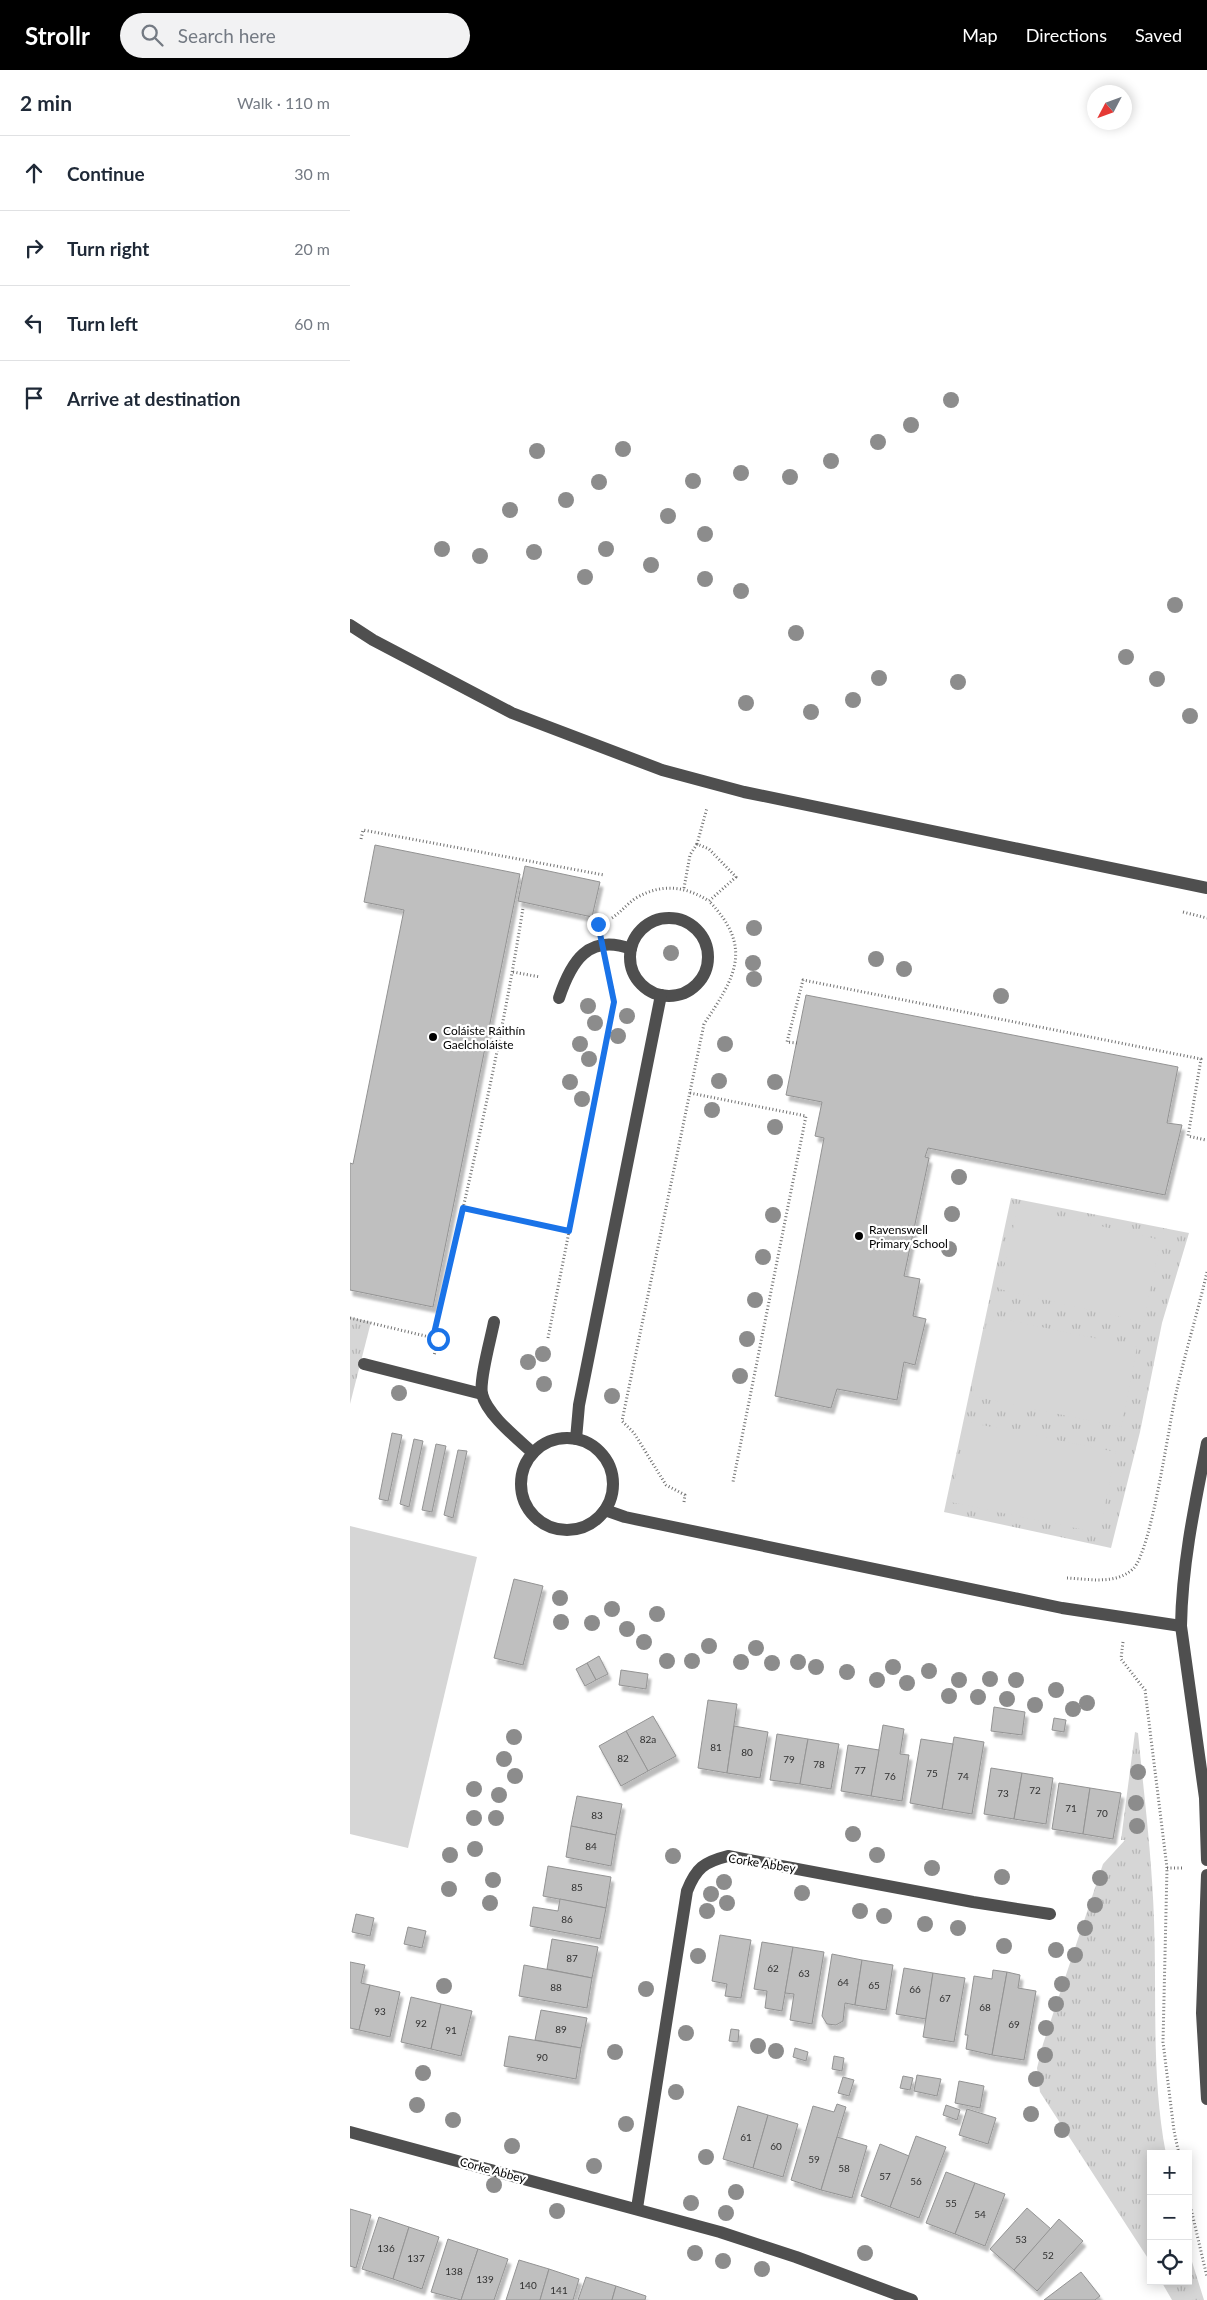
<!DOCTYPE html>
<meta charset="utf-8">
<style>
body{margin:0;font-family:Lato,sans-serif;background:#f2f2f3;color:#1f2937}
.controls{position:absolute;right:15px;bottom:15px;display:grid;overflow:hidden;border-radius:0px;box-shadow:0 2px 12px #0003}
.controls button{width:45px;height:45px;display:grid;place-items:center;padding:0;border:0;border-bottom:1px solid #e0e1e3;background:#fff;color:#1f2937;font:25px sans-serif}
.compass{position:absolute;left:737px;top:15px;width:45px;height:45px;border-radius:50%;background:#fff;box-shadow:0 2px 12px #0003;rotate:229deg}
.stop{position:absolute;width:15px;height:15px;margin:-11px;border:4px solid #1a73e8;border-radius:50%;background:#fff}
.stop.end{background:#1a73e8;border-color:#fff;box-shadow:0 1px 5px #0008}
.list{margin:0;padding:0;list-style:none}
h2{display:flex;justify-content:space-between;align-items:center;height:65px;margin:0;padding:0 20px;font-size:21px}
h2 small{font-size:16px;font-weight:400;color:#747a83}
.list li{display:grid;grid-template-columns:32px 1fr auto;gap:15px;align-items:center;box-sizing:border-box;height:75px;padding:0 20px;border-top:1px solid #e0e1e3}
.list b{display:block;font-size:19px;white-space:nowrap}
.list em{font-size:16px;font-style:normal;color:#747a83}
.icon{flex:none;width:28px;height:28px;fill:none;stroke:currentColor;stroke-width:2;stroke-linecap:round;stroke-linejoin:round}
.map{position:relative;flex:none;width:857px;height:2230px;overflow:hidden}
header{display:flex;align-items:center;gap:30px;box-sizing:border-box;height:70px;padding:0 25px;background:#000;color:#fff}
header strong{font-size:24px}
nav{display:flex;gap:28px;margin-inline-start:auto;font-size:18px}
.search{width:350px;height:45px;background:#f2f2f3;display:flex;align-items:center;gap:12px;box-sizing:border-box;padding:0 18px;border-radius:28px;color:#747a83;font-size:19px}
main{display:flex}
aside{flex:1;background:#fff}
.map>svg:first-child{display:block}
.grass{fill:url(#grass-tufts)}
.garden{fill:#d6d6d6}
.building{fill:#bfbfbf;stroke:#939393;filter:url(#shadow)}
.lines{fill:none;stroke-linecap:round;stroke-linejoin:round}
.path{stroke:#717171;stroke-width:3;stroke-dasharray:1 2.5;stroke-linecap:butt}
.minor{stroke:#4f4f4f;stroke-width:12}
.tree{fill:#8c8c8c}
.route{stroke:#1a73e8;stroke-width:6}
.poi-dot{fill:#000;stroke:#fff;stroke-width:2}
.labels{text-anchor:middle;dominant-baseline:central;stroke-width:4.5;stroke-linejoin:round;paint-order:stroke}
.number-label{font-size:10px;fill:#303030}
.poi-label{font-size:12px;fill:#000;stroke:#fff;text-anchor:start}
.street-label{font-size:12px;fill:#000;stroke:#fff}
</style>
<header>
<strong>Strollr</strong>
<div class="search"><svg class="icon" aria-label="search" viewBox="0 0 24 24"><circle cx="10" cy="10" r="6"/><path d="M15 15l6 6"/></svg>Search here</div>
<nav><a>Map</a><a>Directions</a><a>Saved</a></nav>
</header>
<main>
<aside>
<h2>2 min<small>Walk · 110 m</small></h2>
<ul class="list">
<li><svg class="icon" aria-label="ahead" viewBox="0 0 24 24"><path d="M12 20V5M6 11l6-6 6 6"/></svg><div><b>Continue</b></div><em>30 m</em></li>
<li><svg class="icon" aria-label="right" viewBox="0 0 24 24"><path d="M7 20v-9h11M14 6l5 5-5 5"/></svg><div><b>Turn right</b></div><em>20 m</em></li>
<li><svg class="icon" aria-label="left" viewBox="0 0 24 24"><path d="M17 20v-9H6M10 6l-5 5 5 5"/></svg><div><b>Turn left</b></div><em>60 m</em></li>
<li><svg class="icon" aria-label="arrive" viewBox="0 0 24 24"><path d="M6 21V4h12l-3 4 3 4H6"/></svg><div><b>Arrive at destination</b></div></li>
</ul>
</aside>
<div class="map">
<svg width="857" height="2230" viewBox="0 0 857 2230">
<defs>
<pattern id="grass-tufts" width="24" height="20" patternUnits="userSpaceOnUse" patternTransform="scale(1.25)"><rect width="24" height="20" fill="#d6d6d6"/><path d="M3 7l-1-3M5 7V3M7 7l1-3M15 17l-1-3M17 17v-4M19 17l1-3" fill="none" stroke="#b6b6b6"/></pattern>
<filter id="shadow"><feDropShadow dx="3" dy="5.5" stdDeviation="1" flood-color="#0004"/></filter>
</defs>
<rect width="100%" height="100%" fill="#fff"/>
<g class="grass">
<polygon points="661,1128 839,1163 812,1253 790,1362 761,1478 594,1442"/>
<polygon points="0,1247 21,1252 0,1334"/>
<path d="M785,1662L788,1663C794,1725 802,1787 804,1849C807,1928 801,2006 816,2084H801V2193L690,2022L687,1998L693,1974L753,1794L775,1770H771Z"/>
<polygon points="838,2179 854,2230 822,2230 811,2211 838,2211"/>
</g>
<g class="garden">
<polygon points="668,1137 811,1170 793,1252 649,1219"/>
<polygon points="638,1246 787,1277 771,1357 622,1326"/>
<polygon points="617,1352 766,1382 749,1463 600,1432"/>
<polygon points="0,1456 127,1487 58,1778 0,1764"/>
</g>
<g class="building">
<polygon points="25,775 170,804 83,1237 0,1220 0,1093 3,1094 54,840 14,832"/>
<polygon points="175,796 250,812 242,847 168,831"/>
<polygon points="456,925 828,997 817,1053 832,1055 815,1125 578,1078 575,1087 579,1088 554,1206 570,1209 563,1246 576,1249 565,1295 554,1292 547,1330 487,1319 481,1338 425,1326 474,1068 465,1066 472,1032 436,1025"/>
<polygon points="42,1363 52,1365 38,1431 29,1429"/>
<polygon points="64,1369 73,1371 59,1437 50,1434"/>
<polygon points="86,1374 96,1376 82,1442 72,1440"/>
<polygon points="108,1380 117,1381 103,1448 94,1445"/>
<polygon points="164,1509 193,1516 173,1595 144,1588"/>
<polygon points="249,1586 258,1604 246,1610 237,1593"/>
<polygon points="237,1593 246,1610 235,1616 226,1599"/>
<polygon points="271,1600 298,1604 296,1619 269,1615"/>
<polygon points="358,1630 387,1634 377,1703 348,1698"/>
<polygon points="644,1637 675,1642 672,1665 641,1661"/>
<polygon points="303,1646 326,1686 298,1701 276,1661"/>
<polygon points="704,1648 716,1650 714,1662 702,1660"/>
<polygon points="533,1655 554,1659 550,1684 559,1685 552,1731 521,1726"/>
<polygon points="384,1656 418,1662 410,1708 377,1703"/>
<polygon points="276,1661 298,1701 271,1716 249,1676"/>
<polygon points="427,1664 458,1669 450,1714 420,1710"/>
<polygon points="604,1667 634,1672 622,1744 592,1739"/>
<polygon points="458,1669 489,1674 481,1719 450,1714"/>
<polygon points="571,1669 603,1674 592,1739 560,1733"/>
<polygon points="498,1675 529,1680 521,1726 491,1721"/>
<polygon points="641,1698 672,1703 664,1749 634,1744"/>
<polygon points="672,1703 703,1708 696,1754 664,1749"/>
<polygon points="709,1713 740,1718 733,1764 702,1759"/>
<polygon points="740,1718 771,1723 763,1769 733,1764"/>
<polygon points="227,1726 272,1734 266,1765 221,1756"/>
<polygon points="221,1756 266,1765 261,1796 216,1787"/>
<polygon points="198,1796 261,1807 256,1838 193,1826"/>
<polygon points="210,1829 256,1838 250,1869 180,1856 183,1837 208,1841"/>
<polygon points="6,1844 24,1848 20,1866 2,1862"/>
<polygon points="58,1857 76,1861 72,1878 54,1874"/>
<polygon points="370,1865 401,1870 391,1928 375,1926 377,1914 362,1911"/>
<polygon points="202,1869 248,1877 242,1908 197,1899"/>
<polygon points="412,1872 443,1877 432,1941 415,1938 417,1921 404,1919"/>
<polygon points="443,1877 474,1882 462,1954 440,1950 444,1924 435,1923"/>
<polygon points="482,1884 512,1890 505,1935 495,1933 493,1951 486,1955 477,1954 472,1946"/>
<polygon points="512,1890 543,1895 536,1940 505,1935"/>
<polygon points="0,1892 15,1895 11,1913 20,1915 9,1960 0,1958"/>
<polygon points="174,1895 242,1908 237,1938 169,1926"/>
<polygon points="554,1898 583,1903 576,1949 546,1944"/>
<polygon points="643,1900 657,1902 642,1985 616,1979 618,1965 615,1965 624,1906 642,1909"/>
<polygon points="657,1902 670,1905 668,1918 686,1921 674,1990 642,1985"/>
<polygon points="583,1903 615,1908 604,1972 573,1967"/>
<polygon points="20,1915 50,1922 40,1967 9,1960"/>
<polygon points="61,1927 91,1934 81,1979 51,1972"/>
<polygon points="91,1934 122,1941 111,1986 81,1979"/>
<polygon points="191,1940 237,1948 231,1978 185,1970"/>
<polygon points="381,1959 389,1960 388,1972 379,1971"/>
<polygon points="159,1966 231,1978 226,2009 154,1996"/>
<polygon points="445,1978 458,1982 456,1991 443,1987"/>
<polygon points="484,1986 494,1988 492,2001 482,1999"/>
<polygon points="567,2005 591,2009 587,2026 564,2021"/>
<polygon points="553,2006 563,2008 560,2020 550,2018"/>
<polygon points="493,2007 504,2010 499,2026 488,2023"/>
<polygon points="609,2011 634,2016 630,2038 605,2033"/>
<polygon points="487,2034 496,2037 471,2120 441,2110 463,2036 484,2042"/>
<polygon points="596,2035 610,2040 607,2050 593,2045"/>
<polygon points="388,2036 418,2045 403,2098 373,2089"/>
<polygon points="617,2039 646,2048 638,2074 609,2065"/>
<polygon points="418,2045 448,2054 433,2107 403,2098"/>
<polygon points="566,2066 596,2077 569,2148 540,2137"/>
<polygon points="487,2067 517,2076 502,2128 471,2120"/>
<polygon points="530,2074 559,2086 540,2137 511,2126"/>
<polygon points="596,2102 625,2113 605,2164 576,2153"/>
<polygon points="625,2113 655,2124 635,2176 605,2164"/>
<polygon points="677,2138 701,2159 664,2200 640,2179"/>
<polygon points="0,2139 21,2145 6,2198 0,2196"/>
<polygon points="29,2147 59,2157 43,2209 12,2199"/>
<polygon points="709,2149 733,2171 687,2221 664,2200"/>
<polygon points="59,2157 89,2167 72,2219 43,2209"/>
<polygon points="98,2169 128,2179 111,2230 81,2222"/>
<polygon points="128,2179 158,2189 144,2230 111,2230"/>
<polygon points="169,2190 199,2199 190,2230 156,2230"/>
<polygon points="199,2199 229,2209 223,2230 190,2230"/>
<polygon points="731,2202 750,2226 745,2230 694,2230"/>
<polygon points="236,2207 266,2216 262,2230 228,2230"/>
<polygon points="266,2216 296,2226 295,2230 262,2230"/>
</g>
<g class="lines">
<g class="path">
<polyline points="11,769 13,760 254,805"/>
<polyline points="334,818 340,785 347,774"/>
<polyline points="833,842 857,848"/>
<path d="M262,848C271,842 277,834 286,828C312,813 335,816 359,831"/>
<polyline points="163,902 190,907"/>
<polyline points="447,973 437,972 453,910 851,989 838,1066 856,1070"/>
<polyline points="340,1023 456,1046 383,1412"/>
<polyline points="113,1139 219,1161"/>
<polyline points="0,1248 88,1269 84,1286"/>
<path d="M83,1268C116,1126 150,983 173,838"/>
<polyline points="198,1268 263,939 263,921 258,901"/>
<path d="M334,1432L335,1425L316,1415L284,1363L272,1351L354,954C385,907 404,878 359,831L386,807L359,779L347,774L357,738"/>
<path d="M717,1508C739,1509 765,1515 783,1499C802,1480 819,1352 827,1319C836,1280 848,1241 857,1202"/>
<polyline points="773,1572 771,1589 795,1620 817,1798 813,1972 824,2061 829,2084"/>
<polyline points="817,1798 834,1798"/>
<polyline points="838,2126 857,2207"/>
</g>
<g class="minor">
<polyline points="0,555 23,570 162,643 312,700 394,722 857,818"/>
<circle cx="319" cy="887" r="39"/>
<path d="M209,928C221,892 238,863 281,879"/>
<path d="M144,1252C141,1268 129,1310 132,1324C137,1345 168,1369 183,1383"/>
<polyline points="14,1294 132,1324"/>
<circle cx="217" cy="1414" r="46"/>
<polyline points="226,1369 229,1335 311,925"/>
<path d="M857,1373C845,1433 832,1494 831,1556L855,1728L857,1790"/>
<polyline points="255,1440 275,1447 712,1538 831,1556"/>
<polyline points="857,1805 852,1943 857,2029"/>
<polyline points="0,2062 370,2162 446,2187 562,2230"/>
<path d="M287,2138L337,1821C346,1798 354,1792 378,1786L623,1832L700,1844"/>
</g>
</g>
<g class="tree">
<circle cx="601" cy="330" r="8"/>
<circle cx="561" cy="355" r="8"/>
<circle cx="528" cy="372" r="8"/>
<circle cx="273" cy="379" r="8"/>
<circle cx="187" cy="381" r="8"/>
<circle cx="481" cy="391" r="8"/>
<circle cx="391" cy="403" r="8"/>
<circle cx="440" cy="407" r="8"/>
<circle cx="343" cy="411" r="8"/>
<circle cx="249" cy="412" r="8"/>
<circle cx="216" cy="430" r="8"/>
<circle cx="160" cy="440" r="8"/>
<circle cx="318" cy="446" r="8"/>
<circle cx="355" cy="464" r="8"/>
<circle cx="92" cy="479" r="8"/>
<circle cx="256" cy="479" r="8"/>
<circle cx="184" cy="482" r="8"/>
<circle cx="130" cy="486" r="8"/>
<circle cx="301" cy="495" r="8"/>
<circle cx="235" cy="507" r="8"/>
<circle cx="355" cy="509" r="8"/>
<circle cx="391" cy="521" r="8"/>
<circle cx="825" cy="535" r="8"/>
<circle cx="446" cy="563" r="8"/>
<circle cx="776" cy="587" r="8"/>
<circle cx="529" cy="608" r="8"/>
<circle cx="807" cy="609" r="8"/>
<circle cx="608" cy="612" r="8"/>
<circle cx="503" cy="630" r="8"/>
<circle cx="396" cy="633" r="8"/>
<circle cx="461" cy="642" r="8"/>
<circle cx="840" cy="646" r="8"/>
<circle cx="404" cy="858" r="8"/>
<circle cx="321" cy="883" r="8"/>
<circle cx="526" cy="889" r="8"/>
<circle cx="403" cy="893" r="8"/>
<circle cx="554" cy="899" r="8"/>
<circle cx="404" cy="909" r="8"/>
<circle cx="651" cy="926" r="8"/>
<circle cx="238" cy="936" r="8"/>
<circle cx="277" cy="946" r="8"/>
<circle cx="245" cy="953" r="8"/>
<circle cx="268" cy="966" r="8"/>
<circle cx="230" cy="974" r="8"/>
<circle cx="375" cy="974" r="8"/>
<circle cx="239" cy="989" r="8"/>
<circle cx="369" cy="1011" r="8"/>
<circle cx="220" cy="1012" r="8"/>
<circle cx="425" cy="1012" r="8"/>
<circle cx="232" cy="1029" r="8"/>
<circle cx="362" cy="1040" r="8"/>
<circle cx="425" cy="1057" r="8"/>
<circle cx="609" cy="1107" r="8"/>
<circle cx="602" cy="1144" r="8"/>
<circle cx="423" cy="1145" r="8"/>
<circle cx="599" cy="1179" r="8"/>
<circle cx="413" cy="1187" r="8"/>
<circle cx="405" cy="1230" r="8"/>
<circle cx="397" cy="1269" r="8"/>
<circle cx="193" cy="1284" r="8"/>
<circle cx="178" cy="1292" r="8"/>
<circle cx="390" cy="1306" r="8"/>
<circle cx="194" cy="1314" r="8"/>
<circle cx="49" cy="1323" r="8"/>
<circle cx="262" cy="1326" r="8"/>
<circle cx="210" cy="1528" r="8"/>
<circle cx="262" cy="1539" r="8"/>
<circle cx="307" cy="1544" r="8"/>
<circle cx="211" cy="1552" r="8"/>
<circle cx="242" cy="1553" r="8"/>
<circle cx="277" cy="1559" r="8"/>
<circle cx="294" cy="1572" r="8"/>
<circle cx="359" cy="1576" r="8"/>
<circle cx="406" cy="1578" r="8"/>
<circle cx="317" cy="1591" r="8"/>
<circle cx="342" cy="1591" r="8"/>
<circle cx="391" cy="1592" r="8"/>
<circle cx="448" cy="1592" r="8"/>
<circle cx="422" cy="1593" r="8"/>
<circle cx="466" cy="1597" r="8"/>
<circle cx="543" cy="1597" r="8"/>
<circle cx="579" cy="1601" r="8"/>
<circle cx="497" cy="1602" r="8"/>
<circle cx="640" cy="1609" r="8"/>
<circle cx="527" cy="1610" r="8"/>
<circle cx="609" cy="1610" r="8"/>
<circle cx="666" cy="1610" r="8"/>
<circle cx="557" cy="1613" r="8"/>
<circle cx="706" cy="1620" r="8"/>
<circle cx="599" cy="1626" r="8"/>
<circle cx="628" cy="1627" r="8"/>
<circle cx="657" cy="1629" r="8"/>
<circle cx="737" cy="1633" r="8"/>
<circle cx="685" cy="1635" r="8"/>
<circle cx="723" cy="1639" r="8"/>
<circle cx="164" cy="1667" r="8"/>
<circle cx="154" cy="1689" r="8"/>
<circle cx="788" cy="1702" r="8"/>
<circle cx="165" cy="1706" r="8"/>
<circle cx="124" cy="1719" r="8"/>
<circle cx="149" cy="1725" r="8"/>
<circle cx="786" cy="1733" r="8"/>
<circle cx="124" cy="1748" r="8"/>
<circle cx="146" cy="1748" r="8"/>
<circle cx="787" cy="1756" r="8"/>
<circle cx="503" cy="1764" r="8"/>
<circle cx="125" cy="1779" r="8"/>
<circle cx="100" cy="1785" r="8"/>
<circle cx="527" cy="1785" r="8"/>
<circle cx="323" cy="1786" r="8"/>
<circle cx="582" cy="1798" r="8"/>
<circle cx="652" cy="1807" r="8"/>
<circle cx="750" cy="1808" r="8"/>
<circle cx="143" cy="1810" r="8"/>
<circle cx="374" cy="1812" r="8"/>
<circle cx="99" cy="1819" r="8"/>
<circle cx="452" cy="1823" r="8"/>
<circle cx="361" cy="1824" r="8"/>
<circle cx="140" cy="1833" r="8"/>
<circle cx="377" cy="1833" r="8"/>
<circle cx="745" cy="1835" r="8"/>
<circle cx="357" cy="1841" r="8"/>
<circle cx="510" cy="1841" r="8"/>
<circle cx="534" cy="1846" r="8"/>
<circle cx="575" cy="1854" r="8"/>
<circle cx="608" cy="1858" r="8"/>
<circle cx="735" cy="1858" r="8"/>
<circle cx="654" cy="1876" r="8"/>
<circle cx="706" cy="1880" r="8"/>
<circle cx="725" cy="1885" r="8"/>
<circle cx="348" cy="1886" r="8"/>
<circle cx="712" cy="1914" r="8"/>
<circle cx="94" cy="1916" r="8"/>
<circle cx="296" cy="1919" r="8"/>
<circle cx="706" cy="1934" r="8"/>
<circle cx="696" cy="1958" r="8"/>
<circle cx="336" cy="1963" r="8"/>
<circle cx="408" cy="1976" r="8"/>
<circle cx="426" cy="1981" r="8"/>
<circle cx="265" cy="1982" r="8"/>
<circle cx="695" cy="1985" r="8"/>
<circle cx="73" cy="2003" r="8"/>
<circle cx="686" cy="2009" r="8"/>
<circle cx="326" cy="2022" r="8"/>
<circle cx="67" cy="2035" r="8"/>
<circle cx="681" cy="2044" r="8"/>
<circle cx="103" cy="2050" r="8"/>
<circle cx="276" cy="2054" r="8"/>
<circle cx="712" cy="2060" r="8"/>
<circle cx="162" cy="2076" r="8"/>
<circle cx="356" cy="2087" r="8"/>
<circle cx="244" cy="2096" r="8"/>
<circle cx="144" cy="2115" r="8"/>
<circle cx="386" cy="2122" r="8"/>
<circle cx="341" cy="2133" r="8"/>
<circle cx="207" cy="2141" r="8"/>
<circle cx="376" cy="2143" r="8"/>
<circle cx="345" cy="2183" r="8"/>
<circle cx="515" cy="2183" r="8"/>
<circle cx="373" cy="2191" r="8"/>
<circle cx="412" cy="2199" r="8"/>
</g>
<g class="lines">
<polyline class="route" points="88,1269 83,1268 113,1138 219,1161 264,932 248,854"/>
</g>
<g class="poi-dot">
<circle cx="83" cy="967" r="5"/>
<circle cx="509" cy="1166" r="5"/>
</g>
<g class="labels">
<g class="number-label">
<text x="298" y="1669">82a</text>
<text x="366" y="1677">81</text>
<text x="397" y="1682">80</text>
<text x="273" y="1688">82</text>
<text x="439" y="1689">79</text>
<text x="469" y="1694">78</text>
<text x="510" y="1700">77</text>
<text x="582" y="1703">75</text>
<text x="540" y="1706">76</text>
<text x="613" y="1706">74</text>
<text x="685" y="1720">72</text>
<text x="653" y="1723">73</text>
<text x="721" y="1738">71</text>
<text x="752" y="1743">70</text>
<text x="247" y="1745">83</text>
<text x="241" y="1776">84</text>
<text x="227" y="1817">85</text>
<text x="217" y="1849">86</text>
<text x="222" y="1888">87</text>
<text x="423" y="1898">62</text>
<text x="454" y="1903">63</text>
<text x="493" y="1912">64</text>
<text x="524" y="1915">65</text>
<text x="206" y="1917">88</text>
<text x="565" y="1919">66</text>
<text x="595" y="1928">67</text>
<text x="635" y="1937">68</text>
<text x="30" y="1941">93</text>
<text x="71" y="1953">92</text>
<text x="664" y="1954">69</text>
<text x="211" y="1959">89</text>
<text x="101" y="1960">91</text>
<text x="192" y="1987">90</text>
<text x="396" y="2067">61</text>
<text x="426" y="2076">60</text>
<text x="464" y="2089">59</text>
<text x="494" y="2098">58</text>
<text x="535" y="2106">57</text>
<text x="566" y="2111">56</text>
<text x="601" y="2133">55</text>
<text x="630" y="2144">54</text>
<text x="671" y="2169">53</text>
<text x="36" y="2178">136</text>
<text x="698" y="2185">52</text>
<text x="66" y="2188">137</text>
<text x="104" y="2201">138</text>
<text x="135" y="2209">139</text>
<text x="178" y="2215">140</text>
<text x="209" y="2220">141</text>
</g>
<g class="poi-label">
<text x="93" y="960">Coláiste Ráithín<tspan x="93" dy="14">Gaelcholáiste</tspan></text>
<text x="519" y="1159">Ravenswell<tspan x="519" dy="14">Primary School</tspan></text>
</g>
<g class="street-label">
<text transform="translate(412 1793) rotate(9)">Corke Abbey</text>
<text transform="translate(143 2100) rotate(15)">Corke Abbey</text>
</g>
</g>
</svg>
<div class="controls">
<button>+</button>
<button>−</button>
<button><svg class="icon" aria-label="locate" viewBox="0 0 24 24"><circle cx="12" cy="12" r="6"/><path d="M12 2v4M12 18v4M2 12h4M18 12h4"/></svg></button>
</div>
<svg class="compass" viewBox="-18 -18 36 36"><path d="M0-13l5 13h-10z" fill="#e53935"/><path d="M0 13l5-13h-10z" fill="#747a83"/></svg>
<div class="stop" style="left:88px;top:1269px"></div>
<div class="stop end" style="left:248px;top:854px"></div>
</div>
</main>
